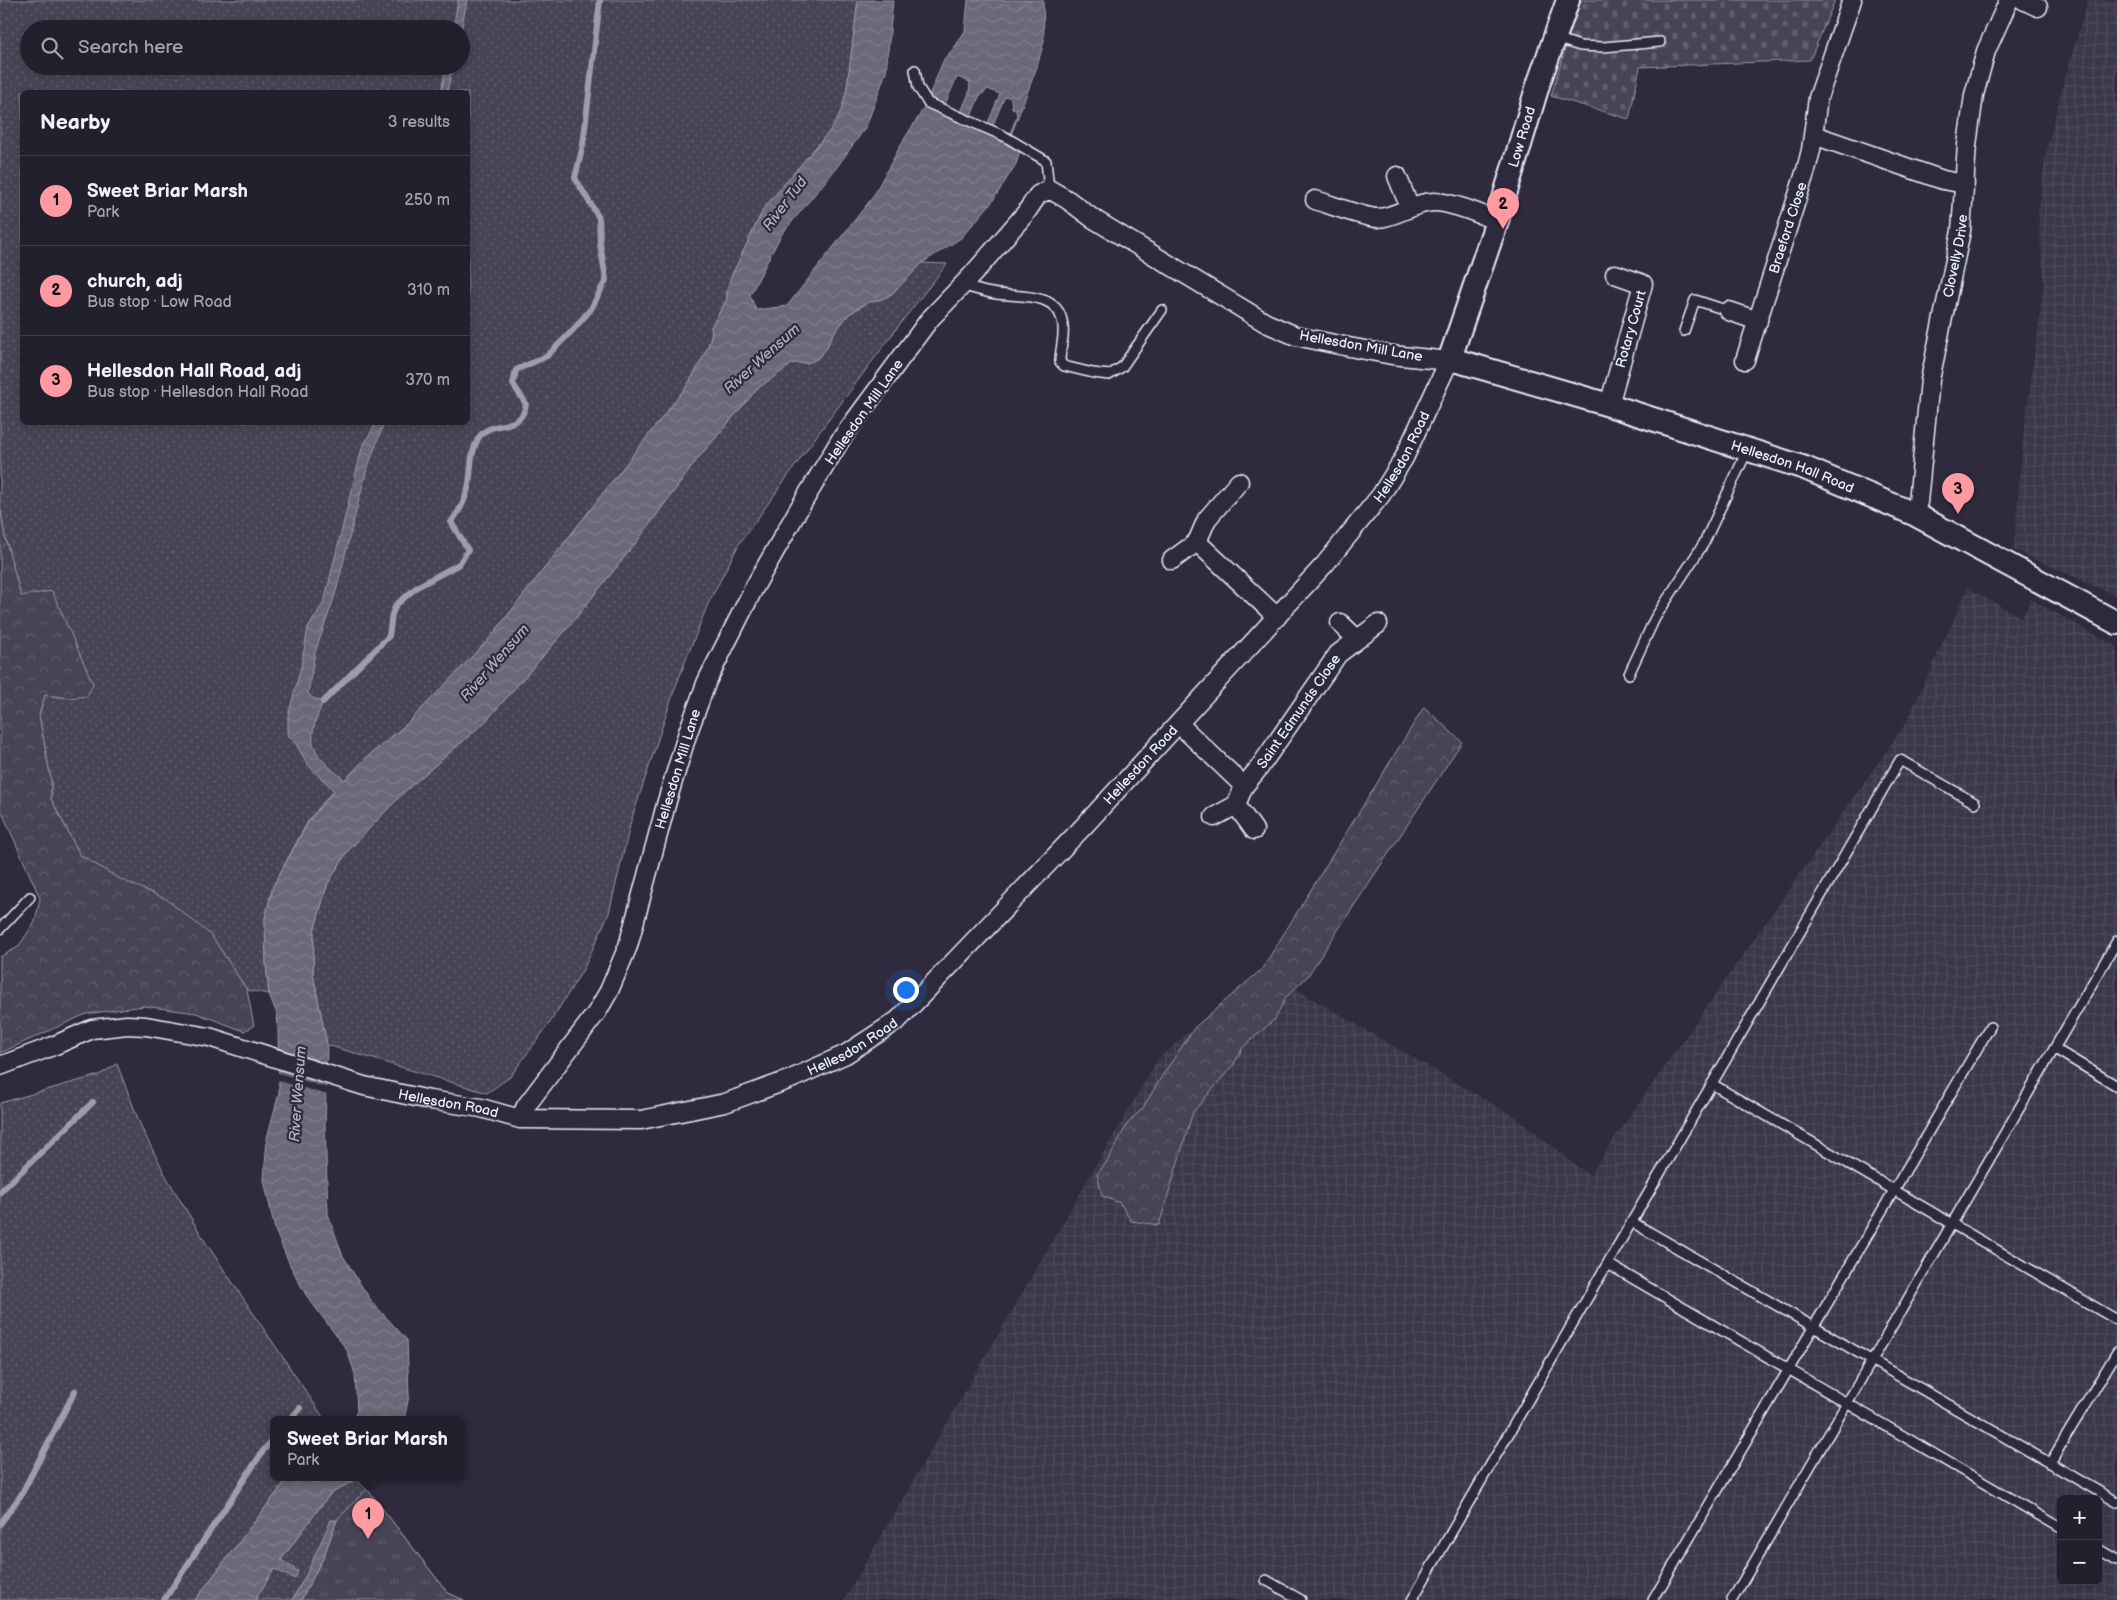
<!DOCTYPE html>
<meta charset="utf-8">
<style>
body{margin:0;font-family:"Balsamiq Sans",sans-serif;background:#2f2d3a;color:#f1f3f6}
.controls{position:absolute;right:15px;bottom:15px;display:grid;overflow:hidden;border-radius:8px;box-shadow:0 2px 8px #0003}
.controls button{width:45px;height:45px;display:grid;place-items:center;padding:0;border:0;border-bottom:1px solid #403e4a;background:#23202e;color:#f1f3f6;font:25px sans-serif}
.you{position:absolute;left:905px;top:989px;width:18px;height:18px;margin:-12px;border:4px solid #fff;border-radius:50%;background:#1a73e8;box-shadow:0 0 0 8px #1a73e833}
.badge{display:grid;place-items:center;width:32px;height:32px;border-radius:50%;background:#ff9aa2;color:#111;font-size:16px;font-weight:700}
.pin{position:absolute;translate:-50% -41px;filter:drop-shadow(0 1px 2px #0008)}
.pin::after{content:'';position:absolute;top:26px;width:18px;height:15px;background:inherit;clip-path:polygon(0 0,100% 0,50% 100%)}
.popup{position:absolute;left:270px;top:1416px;width:195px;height:65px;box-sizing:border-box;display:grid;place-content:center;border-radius:8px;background:#23202e;filter:drop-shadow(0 1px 4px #0005);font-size:16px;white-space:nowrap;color:#a3a3aa}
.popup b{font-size:19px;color:#f1f3f6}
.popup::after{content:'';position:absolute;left:50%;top:100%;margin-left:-10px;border:10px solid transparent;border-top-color:#23202e}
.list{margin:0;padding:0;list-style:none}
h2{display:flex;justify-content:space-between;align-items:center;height:65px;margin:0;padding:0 20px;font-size:21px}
h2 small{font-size:16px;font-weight:400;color:#a3a3aa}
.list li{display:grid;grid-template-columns:32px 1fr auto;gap:15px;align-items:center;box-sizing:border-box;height:90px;padding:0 20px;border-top:1px solid #403e4a}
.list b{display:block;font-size:19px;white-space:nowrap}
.list p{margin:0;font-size:16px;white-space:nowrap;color:#a3a3aa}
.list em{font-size:16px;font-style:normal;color:#a3a3aa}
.icon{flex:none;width:28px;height:28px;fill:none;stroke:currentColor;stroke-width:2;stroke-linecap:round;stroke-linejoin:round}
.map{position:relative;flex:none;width:2117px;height:1600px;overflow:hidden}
.search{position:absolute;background:#23202e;box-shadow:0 2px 8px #0003;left:20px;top:20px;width:450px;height:55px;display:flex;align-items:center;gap:12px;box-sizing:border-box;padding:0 18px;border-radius:28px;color:#a3a3aa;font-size:19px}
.panel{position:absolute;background:#23202e;box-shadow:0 2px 8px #0003;left:20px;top:90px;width:450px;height:335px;border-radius:8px}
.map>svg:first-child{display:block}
.industrial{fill:url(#industrial-grid);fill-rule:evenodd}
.grass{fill:url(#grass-dots);stroke:#979aa6;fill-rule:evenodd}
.forest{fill:url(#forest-crowns);stroke:#979aa6}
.cemetery{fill:url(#cemetery-stones);stroke:#979aa6}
.park{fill:url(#park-tufts);stroke:#979aa6}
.water{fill:url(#water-waves);stroke:#9c9fab;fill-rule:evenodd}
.pier{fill:#2f2a3d}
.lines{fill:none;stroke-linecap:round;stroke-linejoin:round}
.stream{stroke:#9c9fab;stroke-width:6}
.service-casing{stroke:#e8f1f8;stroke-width:12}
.minor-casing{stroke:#e8f1f8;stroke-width:21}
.tertiary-casing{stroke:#e8f1f8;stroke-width:26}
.service{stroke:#2f2a3d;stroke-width:9}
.minor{stroke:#2f2a3d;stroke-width:18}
.tertiary{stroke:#2f2a3d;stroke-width:22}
.labels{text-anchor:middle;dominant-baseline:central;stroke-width:4.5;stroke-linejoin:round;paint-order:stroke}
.street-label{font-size:14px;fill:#e8f1f8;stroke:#2f2a3d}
.water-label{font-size:15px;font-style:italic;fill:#afb4be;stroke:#2f2a3d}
</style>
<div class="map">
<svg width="2117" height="1600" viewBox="0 0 2117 1600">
<defs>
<pattern id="industrial-grid" width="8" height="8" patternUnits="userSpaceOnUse" patternTransform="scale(1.25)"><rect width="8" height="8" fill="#3b3749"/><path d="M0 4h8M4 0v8" fill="none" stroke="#4e4b5b"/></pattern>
<pattern id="grass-dots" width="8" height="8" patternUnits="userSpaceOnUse" patternTransform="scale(1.25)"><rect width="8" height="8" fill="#464455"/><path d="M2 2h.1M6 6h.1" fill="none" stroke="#615f6e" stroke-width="1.8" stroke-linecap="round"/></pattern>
<pattern id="forest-crowns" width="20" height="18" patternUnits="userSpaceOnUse" patternTransform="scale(1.25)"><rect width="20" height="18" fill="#464455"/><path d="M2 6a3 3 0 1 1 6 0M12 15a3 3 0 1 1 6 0" fill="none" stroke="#615f6e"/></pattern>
<pattern id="cemetery-stones" width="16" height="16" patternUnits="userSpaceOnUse" patternTransform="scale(1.25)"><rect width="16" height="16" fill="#464455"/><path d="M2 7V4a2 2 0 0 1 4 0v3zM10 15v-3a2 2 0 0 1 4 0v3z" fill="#615f6e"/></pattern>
<pattern id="park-tufts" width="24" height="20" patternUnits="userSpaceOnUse" patternTransform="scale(1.25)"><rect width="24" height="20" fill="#464455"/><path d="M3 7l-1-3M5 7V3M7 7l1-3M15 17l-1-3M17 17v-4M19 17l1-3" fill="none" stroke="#615f6e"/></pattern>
<pattern id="water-waves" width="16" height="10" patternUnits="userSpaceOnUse" patternTransform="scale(1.25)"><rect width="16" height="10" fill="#696978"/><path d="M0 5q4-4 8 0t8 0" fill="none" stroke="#7e7f8c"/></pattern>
</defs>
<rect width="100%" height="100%" fill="#2f2a3d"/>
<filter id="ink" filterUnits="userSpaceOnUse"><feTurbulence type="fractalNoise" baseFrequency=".02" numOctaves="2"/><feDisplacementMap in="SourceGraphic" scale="10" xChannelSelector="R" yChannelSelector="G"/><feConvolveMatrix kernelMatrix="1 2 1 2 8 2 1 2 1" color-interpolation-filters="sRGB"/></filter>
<g filter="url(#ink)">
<g class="industrial">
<polygon points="2088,0 2117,0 2117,596 2014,550 2022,447 2044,283 2038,212 2046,153 2062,88"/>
<path d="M1968,588L2022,618L2031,599L2117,647V1600H844L1158,1059L1262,969L1518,1119L1590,1176L1611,1143L1906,723ZM2061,1499H2098V1581H2061Z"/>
</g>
<g class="grass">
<path d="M0,0H858L847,88L842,109L833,127L764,208L731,277L727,289V299L711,327C715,341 694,374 686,387L491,637L408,723L366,758L327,798L308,821L273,886L265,918L266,963L269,994L247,990L211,935L80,855L51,799V780L39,715L45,695L70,698L21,596L5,537L0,505ZM29,29H461V66H29ZM22,92H468V422H22Z"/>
<polygon points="922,263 947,264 903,320 818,434 739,544 707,606 675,688 631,821 609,913 584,968 551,1021 510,1077 487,1093 327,1045 313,974 314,931 327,885 347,852 404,792 485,722 566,630 638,540 699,457 757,389 793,363 807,363 826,349 833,334 849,314 869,302 882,299 893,293"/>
<polygon points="117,1064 142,1129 167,1178 206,1243 325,1420 274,1420 274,1478 288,1478 195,1600 0,1600 0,1103 99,1075"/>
<polygon points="356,1479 367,1489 448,1593 464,1600 323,1558 306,1575 292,1600 255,1600 274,1569 329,1495"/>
</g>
<g class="forest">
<polygon points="0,505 5,537 21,596 52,591 93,684 87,696 70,698 45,695 39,715 51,780 51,799 80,855 118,878 166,899 211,935 247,990 254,1026 244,1031 196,1013 144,1006 86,1014 0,1053 0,957 18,947 35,922 40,898 0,808"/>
<polygon points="1424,707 1462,742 1307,977 1286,997 1275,1019 1243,1047 1234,1064 1193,1112 1159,1225 1131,1221 1120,1203 1102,1196 1097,1174 1106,1163 1128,1123 1143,1108 1160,1079 1195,1027 1262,969"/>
</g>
<polygon class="cemetery" points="1580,0 1835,0 1810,60 1640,67 1629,119 1551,96"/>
<polygon class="park" points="367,1489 448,1593 464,1600 301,1600 323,1558 337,1520"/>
<g class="water">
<polygon points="458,0 467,0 461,31 461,29 453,29"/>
<path d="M858,0H893L886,72L866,127L834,171L781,235L750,295L756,310L787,306L872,198L903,141L924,108L944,59L954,48L965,31L968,0H1043L1044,41L1037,67L1011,135L1021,148L1016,164L992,202L961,238L922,263L893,293L882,299L869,302L849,314L833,334L826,349L817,359L807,363H793L757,389L699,457L638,540L566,630L485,722L404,792L347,852L327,885L314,931L313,974L327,1045L325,1126L328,1214L342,1254L357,1279L372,1302L407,1340L409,1396L404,1420H353L357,1411L355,1374L347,1350L306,1295L291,1267L275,1230L264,1180L267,1138L279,1093L278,1029L277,1014L269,994L266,963L265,918L273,886L309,821L334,791C327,782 318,777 311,768C302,758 299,745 288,735V716L301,667L308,628L324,602L362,448L376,423H384L366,472L335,595L315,652L308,693L312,698L323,702C304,744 311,753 345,780L366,758L408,723L491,637L686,387C694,374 715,341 711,327L727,299V289L731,277L764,208L833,127L842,109L847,88ZM957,77L970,82L969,93L958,119L941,113ZM988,89L1000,94L985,130L968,123L979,97ZM1005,96L1011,98L1012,108L1016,110L1017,116L1008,139L990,132Z"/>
<polygon points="446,66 453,66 447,92 441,92"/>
<polygon points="288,1478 357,1478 329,1495 281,1560 298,1571 295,1579 274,1569 255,1600 195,1600"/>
<polygon points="331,1520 337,1520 323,1558 301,1600 292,1600 306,1575"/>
</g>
<polygon class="pier" points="276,1072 328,1088 328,1095 276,1080"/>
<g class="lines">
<g class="stream">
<path d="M323,702L389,636L392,614L396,605L417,587L459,564L468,550L451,522C459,512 465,502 468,488C472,472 469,455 478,439C490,417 521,435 526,404L513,384L516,370L547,356L572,331L591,309L606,280L600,243L599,218L575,178L583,145L600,0"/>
<polyline points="0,1192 93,1102"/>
<polyline points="290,1420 300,1408"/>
<polyline points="0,1524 21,1495 75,1391"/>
<polyline points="164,1600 263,1451 274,1438"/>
</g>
<g class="service-casing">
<g id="service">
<polyline points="1555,38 1580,46 1603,47 1660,42"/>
<polyline points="915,70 918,87 928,103 1004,136 1046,161 1049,189"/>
<path d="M961,285C971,288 981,291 991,293C1014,298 1055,290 1062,320C1066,334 1060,347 1060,362L1064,366L1093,373L1109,375L1114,372L1122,367L1162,310"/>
<polyline points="1684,331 1695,300 1729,311"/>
<polyline points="1629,674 1655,618 1704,543 1748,449"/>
<polyline points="0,929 30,897"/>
<polyline points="2055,1049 2117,1086"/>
<polyline points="1712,1084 2117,1320"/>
<polyline points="1632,1222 2117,1502"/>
<polyline points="1608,1264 2061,1528"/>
<polyline points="2050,1463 2117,1352"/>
<polyline points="2098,1549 2117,1560"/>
<polyline points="1266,1580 1301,1600"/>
<polyline points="1412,1600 1900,760 1975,803"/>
<polyline points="1653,1600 1990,1027"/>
<polyline points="1732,1600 2117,941"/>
</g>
</g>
<g class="minor-casing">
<g id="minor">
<polyline points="2023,0 2038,7"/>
<polyline points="1814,135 1943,180 1965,184"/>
<polyline points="1397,176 1410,208"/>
<path d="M1315,200C1329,204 1365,218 1378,218C1397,217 1414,202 1434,202C1452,202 1480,214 1497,221"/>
<polyline points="1729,311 1758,321"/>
<path id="s1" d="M1745,360L1806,170L1811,150L1818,98L1852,0"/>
<path id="s2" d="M1609,405L1643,284L1615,274"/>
<path id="s3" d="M1914,514L1918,502L1930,380L1961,231L1967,145L1974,95L1986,51L2009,0"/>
<polyline points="1197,542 1207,519 1239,482"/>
<polyline points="1172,560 1197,542 1277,617"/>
<polyline points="1340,623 1357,639"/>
<polyline points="1179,724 1244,786"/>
<polyline points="1214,817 1236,805"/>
<path id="s4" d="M1254,830L1236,805L1244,786L1259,768L1338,654L1378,624"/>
<path id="s5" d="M0,1066L53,1046L92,1029L127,1025L146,1026L209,1037L364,1086L430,1100L481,1108L520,1119L641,1120L725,1103L791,1079L846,1054L898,1020L1084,826L1325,564L1381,495L1404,458L1449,361L1392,355L1349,347L1296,336L1266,323L1092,218L1068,200L1049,189L1038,195L1025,214L973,274L929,320L841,439L797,512L755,586L707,681L688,732L667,801L628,946L609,991L597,1012L526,1106L520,1119"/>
</g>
</g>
<g class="tertiary-casing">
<g id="tertiary">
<path id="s6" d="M1568,0L1538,85L1497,221L1449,361H1458L1609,405L1805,468L1914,514L2117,623"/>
</g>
</g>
<use href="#service" class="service"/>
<use href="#minor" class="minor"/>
<use href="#tertiary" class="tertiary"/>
</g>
</g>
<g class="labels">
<g class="street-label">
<text transform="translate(1522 137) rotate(-73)">Low Road</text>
<text stroke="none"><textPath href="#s1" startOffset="139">Braeford Close</textPath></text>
<text stroke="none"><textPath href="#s3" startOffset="262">Clovelly Drive</textPath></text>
<text stroke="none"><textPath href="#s2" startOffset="79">Rotary Court</textPath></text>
<text transform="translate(1361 346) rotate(10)">Hellesdon Mill Lane</text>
<text transform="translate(864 412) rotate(-55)">Hellesdon Mill Lane</text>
<text stroke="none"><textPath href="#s5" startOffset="1696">Hellesdon Road</textPath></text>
<text stroke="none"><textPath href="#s6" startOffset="740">Hellesdon Hall Road</textPath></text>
<text stroke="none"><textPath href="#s4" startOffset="144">Saint Edmunds Close</textPath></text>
<text stroke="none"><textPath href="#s5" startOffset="1291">Hellesdon Road</textPath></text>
<text transform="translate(678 769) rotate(-73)">Hellesdon Mill Lane</text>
<text stroke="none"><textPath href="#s5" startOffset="886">Hellesdon Road</textPath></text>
<text stroke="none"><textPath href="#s5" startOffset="466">Hellesdon Road</textPath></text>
</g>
<g class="water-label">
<text transform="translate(785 204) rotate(-53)">River Tud</text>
<text transform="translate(762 359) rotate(-42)">River Wensum</text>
<text transform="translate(495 663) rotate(-49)">River Wensum</text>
<text transform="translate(298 1094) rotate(-86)">River Wensum</text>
</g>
</g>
</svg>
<div class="controls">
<button>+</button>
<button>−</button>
</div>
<div class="you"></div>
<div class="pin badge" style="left:368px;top:1539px">1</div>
<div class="popup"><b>Sweet Briar Marsh</b>Park</div>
<div class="pin badge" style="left:1503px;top:229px">2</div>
<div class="pin badge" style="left:1958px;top:514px">3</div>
<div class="search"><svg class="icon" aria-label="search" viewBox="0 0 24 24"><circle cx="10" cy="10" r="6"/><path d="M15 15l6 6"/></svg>Search here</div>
<section class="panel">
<h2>Nearby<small>3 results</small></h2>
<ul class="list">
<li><span class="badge">1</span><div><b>Sweet Briar Marsh</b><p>Park</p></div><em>250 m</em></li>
<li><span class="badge">2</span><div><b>church, adj</b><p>Bus stop · Low Road</p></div><em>310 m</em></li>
<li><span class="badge">3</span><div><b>Hellesdon Hall Road, adj</b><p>Bus stop · Hellesdon Hall Road</p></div><em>370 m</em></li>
</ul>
</section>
</div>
